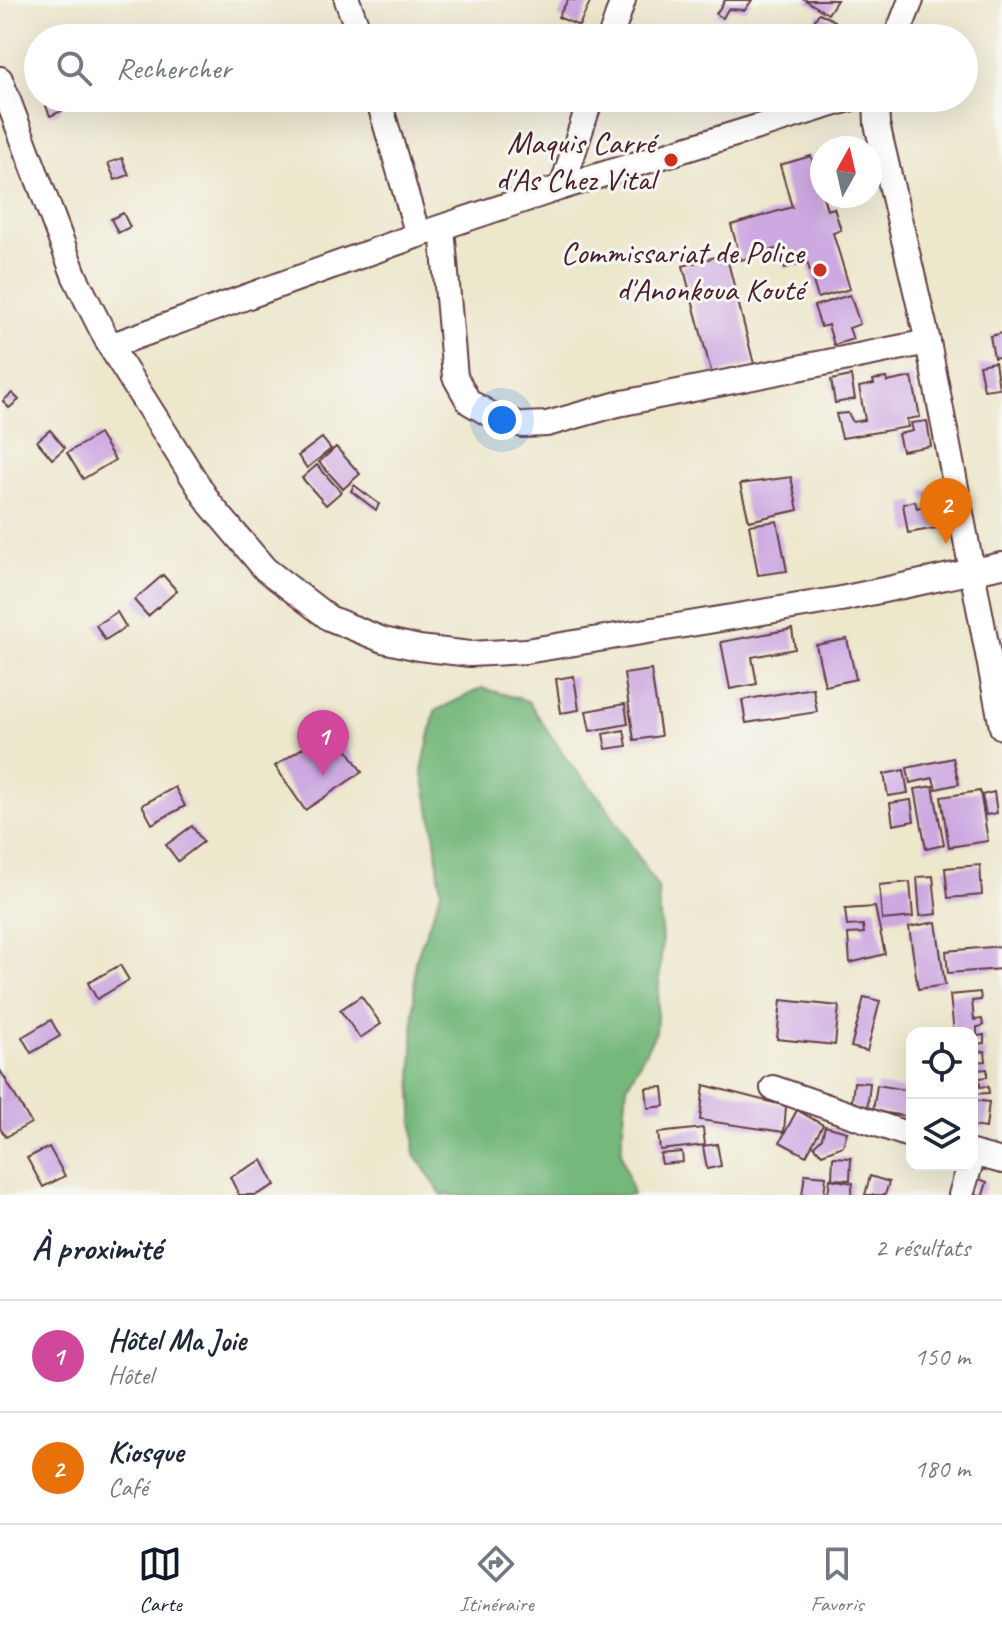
<!DOCTYPE html>
<html lang="fr">
<meta charset="utf-8">
<style>
body{margin:0;font-family:Caveat,sans-serif;background:#f6f6f7;color:#1f2937}
.controls{position:absolute;right:24px;bottom:24px;display:grid;overflow:hidden;border-radius:16px;box-shadow:0 8px 32px #0002}
.controls button{width:72px;height:72px;display:grid;place-items:center;padding:0;border:0;border-bottom:2px solid #e0e1e3;background:#fff;color:#1f2937;font:40px sans-serif}
.compass{position:absolute;left:810px;top:136px;width:72px;height:72px;border-radius:50%;background:#fff;box-shadow:0 8px 32px #0002;rotate:8deg}
.you{position:absolute;left:502px;top:420px;width:28px;height:28px;margin:-20px;border:6px solid #fff;border-radius:50%;background:#1a73e8;box-shadow:0 0 0 12px #1a73e833}
.badge{display:grid;place-items:center;width:52px;height:52px;border-radius:50%;background:#111827;color:#fff;font-size:26px;font-weight:700}
.pin{position:absolute;translate:-50% -66px;filter:drop-shadow(0 2px 4px #0008)}
.pin::after{content:'';position:absolute;top:42px;width:28px;height:24px;background:inherit;clip-path:polygon(0 0,100% 0,50% 100%)}
.list{margin:0;padding:0;list-style:none}
h2{display:flex;justify-content:space-between;align-items:center;height:104px;margin:0;padding:0 32px;font-size:34px}
h2 small{font-size:26px;font-weight:400;color:#747a83}
.list li{display:grid;grid-template-columns:52px 1fr auto;gap:24px;align-items:center;box-sizing:border-box;height:112px;padding:0 32px;border-top:2px solid #e0e1e3}
.list b{display:block;font-size:30px;white-space:nowrap}
.list p{margin:0;font-size:26px;white-space:nowrap;color:#747a83}
.list em{font-size:26px;font-style:normal;color:#747a83}
.icon{flex:none;width:44px;height:44px;fill:none;stroke:currentColor;stroke-width:2;stroke-linecap:round;stroke-linejoin:round}
.map{position:relative;flex:none;width:1002px;height:1195px;overflow:hidden}
.search{position:absolute;background:#fff;box-shadow:0 8px 32px #0002;left:24px;right:24px;top:24px;height:88px;display:flex;align-items:center;gap:20px;box-sizing:border-box;padding:0 28px;border-radius:44px;color:#747a83;font-size:30px}
.sheet{height:328px;background:#fff}
nav{display:flex;justify-content:space-around;align-items:center;box-sizing:border-box;height:112px;border-top:2px solid #e0e1e3;background:#fff;font-size:22px;color:#747a83}
nav a{display:grid;justify-items:center;gap:4px}
nav .on{color:#111827}
.map>svg:first-child{display:block}
.forest{fill:#74b87c;stroke:#5f6c54;stroke-width:2}
.building{fill:#cda9e1}
.lines{fill:none;stroke-linecap:round;stroke-linejoin:round}
.minor-casing{stroke:#623d43;stroke-width:28}
.minor{stroke:#fff;stroke-width:24}
.poi-dot{fill:#c8321e;stroke:#f6f6f2;stroke-width:3}
.labels{text-anchor:middle;dominant-baseline:central;stroke-width:6;stroke-linejoin:round;paint-order:stroke}
.poi-label{font-size:32px;fill:#4a1f2b;stroke:#f6f6f2;text-anchor:end}
</style>
<div class="map">
<svg width="1002" height="1195" viewBox="0 0 1002 1195">
<rect width="100%" height="100%" fill="#f6f6f2"/>
<filter id="ink" filterUnits="userSpaceOnUse"><feTurbulence type="fractalNoise" baseFrequency=".0125" numOctaves="2"/><feDisplacementMap in="SourceGraphic" scale="16" xChannelSelector="R" yChannelSelector="G"/><feConvolveMatrix kernelMatrix="1 2 1 2 8 2 1 2 1" color-interpolation-filters="sRGB"/></filter>
<filter id="wash" filterUnits="userSpaceOnUse"><feTurbulence type="fractalNoise" baseFrequency=".006" numOctaves="4" result="noise"/><feDisplacementMap in="SourceGraphic" scale="32" xChannelSelector="R" yChannelSelector="G"/><feGaussianBlur stdDeviation="1.8" result="paint"/><feColorMatrix in="noise" values="0 0 0 0 0 0 0 0 0 0 0 0 0 0 0 0 0 1.4 0 .05"/><feComposite in="paint" operator="in"/></filter>
<g filter="url(#wash)">
<rect width="100%" height="100%" fill="#ede7cc"/>
<polygon class="forest" points="482,688 528,701 568,761 605,804 658,888 662,942 656,1032 627,1086 621,1152 633,1195 442,1195 415,1155 412,1089 415,962 441,892 434,830 422,770 435,711"/>
<g id="blocks">
<g class="building">
<polygon points="568,0 591,0 579,26 558,17"/>
<polygon points="725,0 752,0 745,10 728,9 723,18 716,14"/>
<polygon points="805,0 837,0 828,14"/>
<polygon points="819,13 835,21 826,38 814,38 806,34"/>
<polygon points="58,101 62,111 50,116 46,106"/>
<polygon points="811,156 827,210 834,208 841,230 833,233 850,289 818,298 807,261 785,268 779,248 741,260 731,225 792,207 780,165"/>
<polygon points="122,158 129,175 115,180 108,163"/>
<polygon points="123,213 130,227 118,233 111,219"/>
<polygon points="726,254 754,364 712,375 683,266"/>
<polygon points="850,295 860,324 849,328 853,339 834,345 828,325 821,327 814,306"/>
<polygon points="1002,333 1002,356 994,358 990,336"/>
<polygon points="995,362 999,388 984,390 979,365"/>
<polygon points="851,376 855,399 835,403 831,380"/>
<polygon points="912,377 920,417 907,419 908,427 842,438 836,414 848,413 853,422 865,420 859,387 874,384 873,380 886,378 887,382"/>
<polygon points="12,393 19,400 9,408 3,401"/>
<polygon points="927,421 931,446 902,451 898,434 913,431 911,423"/>
<polygon points="50,430 65,448 52,459 37,441"/>
<polygon points="99,434 115,460 83,479 67,453"/>
<polygon points="322,438 331,449 307,468 298,456"/>
<polygon points="336,447 360,474 343,489 319,462"/>
<polygon points="317,465 341,492 326,505 302,478"/>
<polygon points="791,477 798,510 749,521 740,484"/>
<polygon points="354,485 379,504 376,510 351,491"/>
<polygon points="938,488 940,497 924,500 922,491"/>
<polygon points="915,501 917,508 943,501 948,526 908,533 903,504"/>
<polygon points="777,521 787,571 758,575 749,525"/>
<polygon points="163,575 177,591 148,616 134,600"/>
<polygon points="117,612 126,627 105,640 96,625"/>
<polygon points="792,629 795,649 752,657 757,684 730,689 721,642"/>
<polygon points="847,639 856,679 825,686 816,645"/>
<polygon points="651,670 661,736 634,740 624,674"/>
<polygon points="574,676 579,710 561,713 556,679"/>
<polygon points="813,688 817,712 746,723 742,700"/>
<polygon points="625,704 628,724 590,731 586,711"/>
<polygon points="333,728 362,772 305,810 275,766"/>
<polygon points="624,730 627,746 606,749 603,734"/>
<polygon points="953,758 959,784 936,789 933,778 910,783 907,768"/>
<polygon points="904,770 908,793 888,796 884,774"/>
<polygon points="933,786 944,845 926,849 915,789"/>
<polygon points="175,787 185,806 152,824 142,805"/>
<polygon points="980,791 988,841 949,847 941,797"/>
<polygon points="994,792 997,813 986,815 982,795"/>
<polygon points="911,800 914,821 893,825 890,803"/>
<polygon points="192,826 203,842 178,861 166,845"/>
<polygon points="980,865 982,895 948,898 945,868"/>
<polygon points="933,876 937,914 920,916 917,877"/>
<polygon points="910,882 913,917 882,920 879,885"/>
<polygon points="875,907 885,954 850,963 848,934 864,933 863,925 847,926 845,909"/>
<polygon points="936,922 945,985 918,989 909,927"/>
<polygon points="1002,946 1002,969 948,973 946,951"/>
<polygon points="120,965 129,980 97,999 88,983"/>
<polygon points="980,992 981,1000 972,1001 974,1020 982,1019 983,1026 977,1027 977,1036 984,1035 984,1043 976,1044 976,1052 985,1051 986,1061 975,1062 976,1070 987,1069 987,1077 979,1078 980,1087 988,1086 989,1093 972,1094 972,1033 954,1033 950,995"/>
<polygon points="361,996 381,1024 360,1038 340,1010"/>
<polygon points="864,997 880,1001 867,1051 851,1047"/>
<polygon points="781,1000 839,1006 835,1045 777,1039"/>
<polygon points="51,1020 60,1036 31,1053 22,1037"/>
<polygon points="0,1070 31,1123 6,1137 0,1128"/>
<polygon points="854,1082 870,1083 867,1111 851,1109"/>
<polygon points="704,1085 786,1106 784,1132 700,1120"/>
<polygon points="877,1085 912,1091 912,1117 873,1111"/>
<polygon points="663,1087 665,1106 648,1108 646,1088"/>
<polygon points="972,1100 989,1102 986,1128 972,1126"/>
<polygon points="797,1110 823,1125 806,1156 780,1142"/>
<polygon points="825,1126 847,1132 843,1146 822,1154 814,1146 822,1138"/>
<polygon points="703,1128 705,1145 660,1150 658,1133"/>
<polygon points="717,1144 721,1166 707,1169 703,1146"/>
<polygon points="49,1147 65,1176 43,1187 27,1158"/>
<polygon points="682,1152 683,1162 662,1164 660,1154"/>
<polygon points="833,1157 851,1158 850,1180 832,1179"/>
<polygon points="262,1160 275,1185 256,1195 239,1195 230,1177"/>
<polygon points="805,1174 826,1176 824,1195 802,1195"/>
<polygon points="870,1176 889,1182 885,1195 865,1195"/>
<polygon points="977,1178 987,1182 983,1195 971,1195"/>
<polygon points="830,1179 853,1183 851,1195 828,1195"/>
</g>
</g>
</g>
<g filter="url(#ink)">
<use href="#blocks" fill-opacity="0" stroke="#623d43" stroke-width="2"/>
<g class="lines">
<g class="minor-casing">
<g id="minor">
<polyline points="347,0 361,38"/>
<polyline points="610,38 623,0"/>
<polyline points="896,38 911,0"/>
<polyline points="0,79 75,277 110,346 418,235 562,187 852,98"/>
<polyline points="378,98 418,235"/>
<polyline points="876,98 877,124 928,342 1002,727"/>
<polyline points="562,187 591,98"/>
<polyline points="442,228 455,377 469,402 495,417 523,425 547,424 618,404 928,342"/>
<polyline points="110,346 210,504 265,569 329,618 383,640 419,648 470,654 526,651 841,599 1002,565"/>
<polyline points="773,1088 912,1136"/>
<polyline points="972,1153 1002,1161"/>
<polyline points="961,1195 970,1165"/>
</g>
</g>
<use href="#minor" class="minor"/>
</g>
</g>
<g class="poi-dot">
<circle cx="671" cy="160" r="8"/>
<circle cx="820" cy="270" r="8"/>
</g>
<g class="labels">
<g class="poi-label">
<text x="655" y="142">Maquis Carré<tspan x="655" dy="37">d'As Chez Vital</tspan></text>
<text x="804" y="252">Commissariat de Police<tspan x="804" dy="37">d'Anonkoua Kouté</tspan></text>
</g>
</g>
</svg>
<div class="controls">
<button><svg class="icon" aria-label="locate" viewBox="0 0 24 24"><circle cx="12" cy="12" r="6"/><path d="M12 2v4M12 18v4M2 12h4M18 12h4"/></svg></button>
<button><svg class="icon" aria-label="layers" viewBox="0 0 24 24"><path d="M12 4l9 5-9 5-9-5zM3 14l9 5 9-5"/></svg></button>
</div>
<svg class="compass" viewBox="-18 -18 36 36"><path d="M0-13l5 13h-10z" fill="#e53935"/><path d="M0 13l5-13h-10z" fill="#747a83"/></svg>
<div class="you"></div>
<div class="pin badge" style="left:323px;top:776px;background:#d1479c">1</div>
<div class="pin badge" style="left:946px;top:544px;background:#e8710a">2</div>
<div class="search"><svg class="icon" aria-label="search" viewBox="0 0 24 24"><circle cx="10" cy="10" r="6"/><path d="M15 15l6 6"/></svg>Rechercher</div>
</div>
<section class="sheet">
<h2>À proximité<small>2 résultats</small></h2>
<ul class="list">
<li><span class="badge" style="background:#d1479c">1</span><div><b>Hôtel Ma Joie</b><p>Hôtel</p></div><em>150 m</em></li>
<li><span class="badge" style="background:#e8710a">2</span><div><b>Kiosque</b><p>Café</p></div><em>180 m</em></li>
</ul>
</section>
<nav>
<a class="on"><svg class="icon" aria-label="map" viewBox="0 0 24 24"><path d="M3 6l6-2 6 2 6-2v14l-6 2-6-2-6 2zM9 4v14M15 6v14"/></svg>Carte</a>
<a><svg class="icon" aria-label="directions" viewBox="0 0 24 24"><path d="M12 3l9 9-9 9-9-9zM9 14v-3h6M13 9l2 2-2 2"/></svg>Itinéraire</a>
<a><svg class="icon" aria-label="saved" viewBox="0 0 24 24"><path d="M7 4h10v16l-5-4-5 4z"/></svg>Favoris</a>
</nav>
